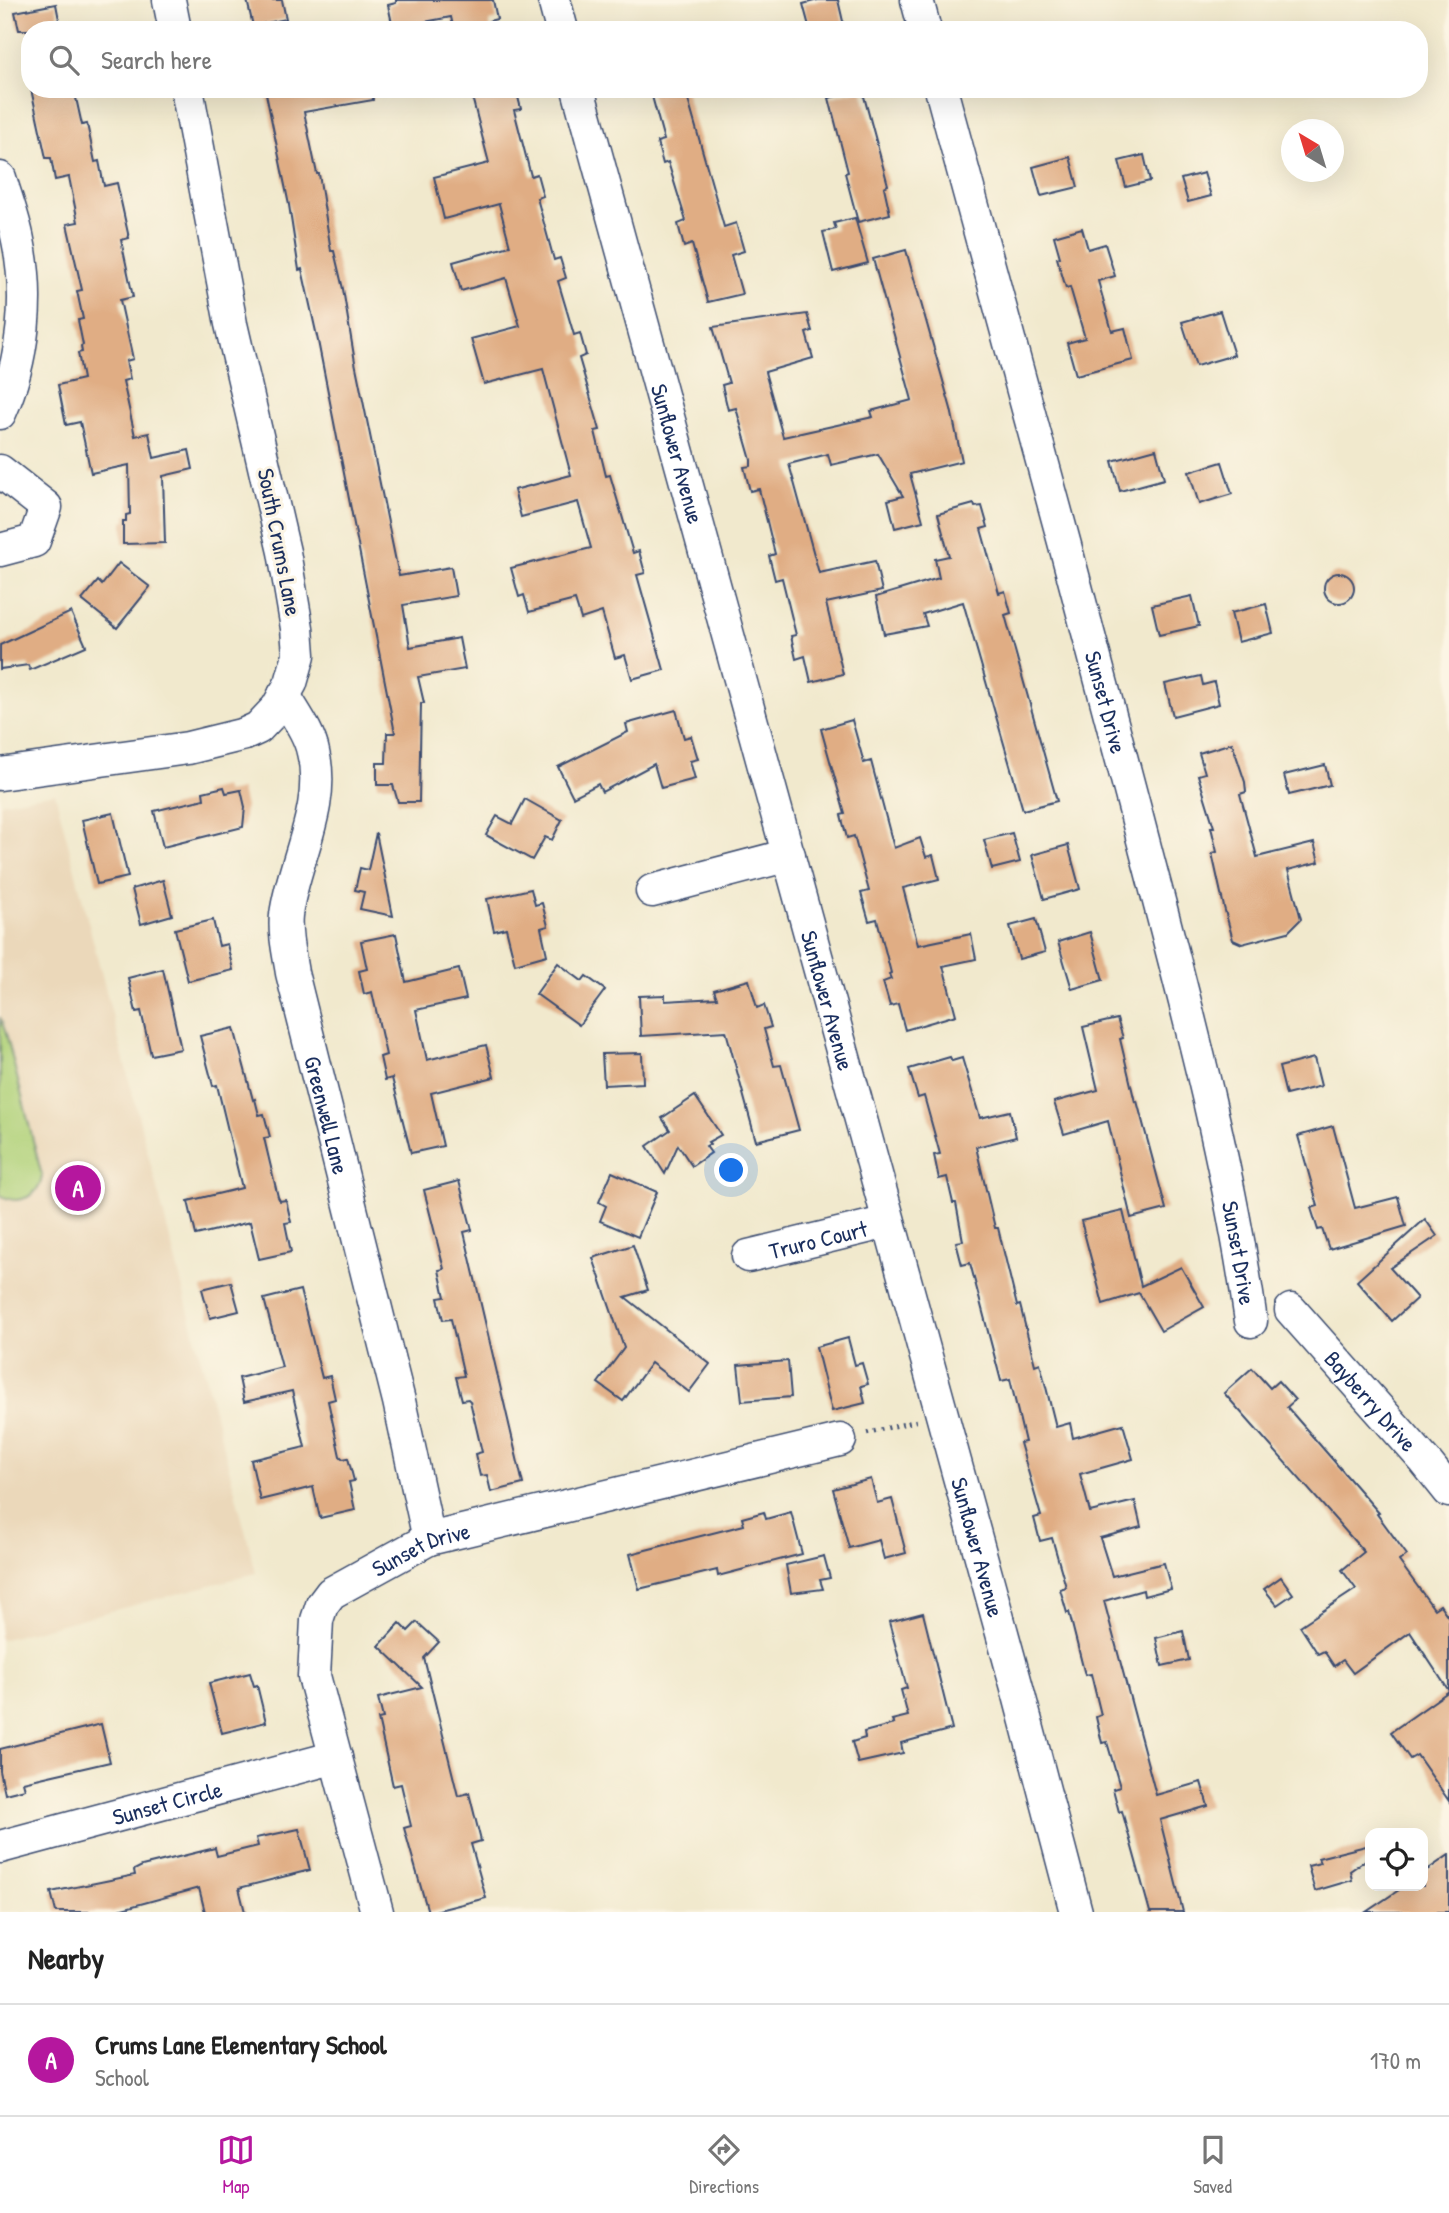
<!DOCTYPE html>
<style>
body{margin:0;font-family:"Patrick Hand",sans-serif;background:#f2f2f2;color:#222}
.controls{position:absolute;right:21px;bottom:21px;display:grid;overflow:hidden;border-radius:14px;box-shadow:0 7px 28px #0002}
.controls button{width:63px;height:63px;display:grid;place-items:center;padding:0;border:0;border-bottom:2px solid #e0e0e0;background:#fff;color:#222;font:35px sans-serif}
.compass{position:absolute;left:1281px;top:119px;width:63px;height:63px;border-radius:50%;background:#fff;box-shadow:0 7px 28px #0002;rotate:322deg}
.you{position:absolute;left:732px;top:1171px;width:24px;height:24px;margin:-18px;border:5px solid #fff;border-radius:50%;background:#1a73e8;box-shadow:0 0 0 10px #1a73e833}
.badge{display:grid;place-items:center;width:46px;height:46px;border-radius:50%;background:#b5179e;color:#fff;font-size:23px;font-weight:700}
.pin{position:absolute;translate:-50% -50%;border:4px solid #fff;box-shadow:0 2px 7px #0006}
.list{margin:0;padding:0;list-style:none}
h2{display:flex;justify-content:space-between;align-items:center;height:91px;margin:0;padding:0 28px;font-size:30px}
h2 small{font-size:23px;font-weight:400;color:#767676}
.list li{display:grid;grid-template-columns:46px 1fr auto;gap:21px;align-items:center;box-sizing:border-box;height:112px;padding:0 28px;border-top:2px solid #e0e0e0}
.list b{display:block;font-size:26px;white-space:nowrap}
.list p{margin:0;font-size:23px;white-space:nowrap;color:#767676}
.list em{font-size:23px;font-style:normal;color:#767676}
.icon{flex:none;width:38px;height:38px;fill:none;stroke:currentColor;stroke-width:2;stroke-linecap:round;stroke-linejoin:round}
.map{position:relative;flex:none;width:1449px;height:1912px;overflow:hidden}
.search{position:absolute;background:#fff;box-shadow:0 7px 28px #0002;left:21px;right:21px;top:21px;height:77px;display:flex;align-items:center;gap:18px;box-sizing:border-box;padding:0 24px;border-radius:28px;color:#767676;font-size:26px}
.sheet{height:203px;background:#fff}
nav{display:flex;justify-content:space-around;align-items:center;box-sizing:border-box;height:98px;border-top:2px solid #e0e0e0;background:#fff;font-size:19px;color:#767676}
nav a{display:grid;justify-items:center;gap:4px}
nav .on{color:#b5179e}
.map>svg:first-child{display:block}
.built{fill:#ebd8ba}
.green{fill:#b1d27a;stroke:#66806c;stroke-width:2}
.building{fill:#e0ad84}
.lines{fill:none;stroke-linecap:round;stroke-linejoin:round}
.minor-casing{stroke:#3b4b6f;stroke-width:35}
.path{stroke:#3b4b6f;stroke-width:4.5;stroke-dasharray:2 5;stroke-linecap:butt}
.minor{stroke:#fff;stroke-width:32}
.labels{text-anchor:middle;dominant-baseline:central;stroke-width:6;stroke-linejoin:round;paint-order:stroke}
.street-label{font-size:23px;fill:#1b2f5e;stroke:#fcf5e5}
</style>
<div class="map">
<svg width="1449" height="1912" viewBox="0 0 1449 1912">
<rect width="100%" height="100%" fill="#fcf5e5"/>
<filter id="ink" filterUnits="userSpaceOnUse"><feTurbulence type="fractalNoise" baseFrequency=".0143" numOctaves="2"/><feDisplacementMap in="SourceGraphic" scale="14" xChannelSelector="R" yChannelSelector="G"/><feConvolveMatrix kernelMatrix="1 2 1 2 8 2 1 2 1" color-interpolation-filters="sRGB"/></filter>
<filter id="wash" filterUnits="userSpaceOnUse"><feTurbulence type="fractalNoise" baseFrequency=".00686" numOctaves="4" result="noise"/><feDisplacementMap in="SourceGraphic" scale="28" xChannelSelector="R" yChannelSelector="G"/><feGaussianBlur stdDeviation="1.57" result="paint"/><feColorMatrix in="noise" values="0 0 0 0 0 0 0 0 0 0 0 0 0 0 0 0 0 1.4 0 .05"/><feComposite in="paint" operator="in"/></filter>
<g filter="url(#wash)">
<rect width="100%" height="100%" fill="#f1e9cd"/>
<polygon class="built" points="55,793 256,1573 0,1640 0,803"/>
<path class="green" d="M0,1017L7,1037L42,1176C39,1197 18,1206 0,1195Z"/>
<g id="blocks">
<g class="building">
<polygon points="247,0 282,0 286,19 253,26"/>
<polygon points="396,0 493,0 497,19 489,21 491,30 454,30 451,17 393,28 388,5 396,3"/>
<polygon points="818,0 838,0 845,30 810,30 803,4"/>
<polygon points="56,4 61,30 19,30 15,12"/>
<polygon points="31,89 74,89 82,125 87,124 95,162 99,161 104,186 117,183 129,238 121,240 133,297 120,300 133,359 126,361 130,379 123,381 135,436 149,433 154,458 189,450 193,469 163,476 165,543 123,544 123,521 126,521 126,515 130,514 129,465 91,473 80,422 66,425 58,385 83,379 78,353 82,352 81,346 83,345 78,320 83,319 77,291 82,290 67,224 78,222 69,177 55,180 51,158 46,158"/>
<polygon points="265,89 372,89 373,100 304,112 317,174 319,174 331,251 334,251 343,289 355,362 399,576 451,567 456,596 403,605 410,647 459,638 465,669 418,677 424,703 421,703 419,802 398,802 393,785 377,785 377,763 386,763 387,733 395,733 318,341 302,269 299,270 289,205"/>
<polygon points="470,89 516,89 521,109 514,110 531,176 537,174 543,196 537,198 554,260 560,258 566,278 558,281 574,335 580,333 586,355 579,358 600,430 595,431 606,476 610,475 633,553 639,551 645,573 637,575 664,670 632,679 625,655 615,658 602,612 581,619 575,600 529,612 524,595 519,597 511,568 591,548 578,502 521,517 514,490 571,475 543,369 484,384 471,339 520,326 506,278 461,291 453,262 510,246 499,204 444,219 434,177 489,163"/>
<polygon points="650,89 685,89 724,227 736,223 744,251 731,255 742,294 708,302 692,244 684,247 678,224 686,221 668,162 663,164 657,142 664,140"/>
<polygon points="862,89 888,185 884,187 890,214 858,222 845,173 848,172 829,98"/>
<polygon points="1144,155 1150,181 1126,187 1119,161"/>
<polygon points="1070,157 1078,187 1041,196 1033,167"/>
<polygon points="1204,173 1211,196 1188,202 1181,179"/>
<polygon points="855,218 868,263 833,272 823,232 836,229 834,223"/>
<polygon points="1082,228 1088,249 1105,244 1115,276 1098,281 1112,331 1125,328 1133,360 1076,375 1067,343 1085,338 1070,287 1066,288 1057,258 1060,257 1054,236"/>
<polygon points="906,250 951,409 962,461 910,474 923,521 895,528 888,500 903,496 878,454 831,465 828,454 789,464 819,573 875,561 882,591 826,603 843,674 811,682 805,656 796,659 791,636 796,635 782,578 775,580 769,556 775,554 759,489 750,491 744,467 751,466 751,460 736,408 728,410 722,385 729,383 713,327 807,314 812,331 806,333 813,358 765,372 783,437 873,417 871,411 912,400 873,259"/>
<polygon points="1220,311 1234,355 1196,366 1182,322"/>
<polygon points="1156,449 1164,479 1120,491 1112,461"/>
<polygon points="1222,462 1232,494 1199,504 1189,472"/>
<polygon points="974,504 975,507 982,506 988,527 981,529 999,593 1005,591 1011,613 1005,615 1057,801 1023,810 963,602 923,614 927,626 884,634 876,597 939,578 935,559 949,556 938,514"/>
<polygon points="119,563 150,587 117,628 82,600 98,581 102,585"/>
<circle cx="1339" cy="588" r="15"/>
<polygon points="1192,596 1199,626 1159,635 1152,605"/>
<polygon points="1266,604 1273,633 1238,642 1231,613"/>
<polygon points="71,612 86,646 30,670 28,665 0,669 0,645"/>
<polygon points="1201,676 1203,685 1214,682 1219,704 1173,716 1165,684"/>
<polygon points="676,710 684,738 691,736 698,759 690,761 695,779 661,788 654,764 602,792 598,784 573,797 558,767 628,732 626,724"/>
<polygon points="852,720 864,763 871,761 894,848 920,838 926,857 933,855 939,879 903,888 918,945 971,934 976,959 943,966 956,1015 905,1030 898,1004 890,1006 883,982 891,979 889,974 891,973 877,919 869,921 861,893 869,891 854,836 847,838 841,815 845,814 821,729"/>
<polygon points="1232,743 1245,782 1246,792 1240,794 1257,857 1314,843 1319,862 1288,870 1301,919 1288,932 1242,944 1233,940 1224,907 1212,853 1217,852 1211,827 1214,827 1198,775 1205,773 1199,753"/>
<polygon points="1325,765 1330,785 1289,795 1284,775"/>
<polygon points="224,787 226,793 241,790 245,807 243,827 163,847 154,811 204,799 203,792"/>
<polygon points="525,799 562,820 552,840 545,837 532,860 486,835 497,816 512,824"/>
<polygon points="113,813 128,877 97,884 82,820"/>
<polygon points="376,833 393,916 360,909 364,892 355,890 360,868 368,870"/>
<polygon points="1012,833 1020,862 992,869 984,840"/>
<polygon points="1068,845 1080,889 1044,899 1032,855"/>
<polygon points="163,880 172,915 141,924 132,889"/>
<polygon points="531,889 535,905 542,903 548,926 541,928 547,955 515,964 506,928 494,931 487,899"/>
<polygon points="1036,919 1045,952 1019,959 1010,926"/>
<polygon points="213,920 219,946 227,944 233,970 188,981 175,929"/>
<polygon points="1090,932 1103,980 1072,989 1058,942"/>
<polygon points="396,934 406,982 459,969 466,999 416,1010 427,1060 486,1045 494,1077 431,1093 443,1146 411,1153 392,1078 385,1080 380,1057 386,1055 372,992 364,994 359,971 367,969 361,941"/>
<polygon points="558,963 582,981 586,976 605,990 579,1025 536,994"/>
<polygon points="163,969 181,1049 151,1055 141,1011 136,1012 128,978"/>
<polygon points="749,980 757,1008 764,1005 771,1027 764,1029 774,1066 781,1065 799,1130 756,1141 726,1031 641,1036 639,996 665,995 665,1001 717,998 714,990"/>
<polygon points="1117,1019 1123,1038 1120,1039 1135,1102 1137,1101 1166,1209 1131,1218 1108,1121 1064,1134 1054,1102 1098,1090 1083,1027"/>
<polygon points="234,1028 253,1100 255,1099 259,1115 264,1114 270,1137 264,1138 278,1197 280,1201 286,1200 291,1222 285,1223 291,1252 259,1259 250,1222 196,1235 188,1201 242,1188 217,1085 213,1086 200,1036"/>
<polygon points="642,1053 643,1083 604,1085 602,1054"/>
<polygon points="950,1057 952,1061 962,1058 980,1118 1010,1111 1016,1137 976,1147 995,1228 998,1228 1017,1306 1020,1305 1035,1365 1040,1363 1056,1427 1070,1423 1073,1438 1123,1424 1133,1459 1080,1474 1090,1512 1135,1501 1141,1527 1100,1538 1112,1576 1164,1563 1171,1589 1144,1596 1143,1590 1104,1601 1156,1795 1201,1782 1208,1806 1160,1820 1183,1912 1150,1912 1122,1811 1119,1812 1113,1789 1120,1787 1107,1742 1102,1743 1096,1717 1101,1715 1091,1674 1085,1675 1069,1612 1067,1613 1060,1589 1066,1587 1052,1538 1040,1541 1034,1518 1041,1516 1020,1443 1025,1442 1010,1379 1001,1381 970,1263 962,1265 956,1242 963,1241 956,1203 953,1203 947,1177 939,1179 934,1155 940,1154 934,1132 924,1096 918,1098 909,1069"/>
<polygon points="1314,1058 1321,1086 1286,1095 1279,1067"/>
<polygon points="695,1096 721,1135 708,1142 710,1144 706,1146 711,1153 692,1166 678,1145 665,1174 647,1146 670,1130 662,1118"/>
<polygon points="1333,1126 1355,1208 1398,1197 1406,1226 1329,1249 1322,1229 1318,1230 1311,1208 1318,1206 1298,1136"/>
<polygon points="612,1172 657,1192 638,1237 600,1221 606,1206 599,1202"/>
<polygon points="459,1181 472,1230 464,1232 523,1484 491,1492 487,1475 480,1476 475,1454 482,1452 470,1401 468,1399 462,1400 456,1377 464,1376 451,1319 443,1320 438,1298 445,1297 439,1270 444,1269 424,1190"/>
<polygon points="1123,1211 1141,1286 1181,1267 1204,1307 1161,1331 1139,1293 1103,1304 1081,1221"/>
<polygon points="1425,1219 1437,1236 1390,1268 1417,1298 1392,1321 1357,1281"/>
<polygon points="633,1245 648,1290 625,1297 710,1364 689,1392 651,1363 623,1401 598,1383 624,1348 593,1258"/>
<polygon points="231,1282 239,1311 210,1318 202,1289"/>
<polygon points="300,1290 322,1378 330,1376 335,1399 328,1401 340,1456 343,1459 348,1458 354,1481 349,1482 355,1510 320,1518 313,1487 260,1500 251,1460 305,1447 292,1391 244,1402 239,1378 282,1367 264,1299"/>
<polygon points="848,1338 855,1365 862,1363 868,1384 861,1386 865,1403 832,1411 816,1347"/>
<polygon points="788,1361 791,1397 742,1401 738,1365"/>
<polygon points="1252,1368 1270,1388 1278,1381 1295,1400 1287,1407 1379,1513 1377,1514 1407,1555 1399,1561 1434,1609 1440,1605 1449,1618 1449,1801 1417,1755 1410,1759 1391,1732 1449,1691 1410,1632 1353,1673 1343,1660 1334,1666 1324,1651 1318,1654 1300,1626 1356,1589 1342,1570 1364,1552 1224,1393"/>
<polygon points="871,1479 877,1503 892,1499 906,1553 884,1559 879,1540 849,1548 833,1489"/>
<polygon points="764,1512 766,1519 791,1512 802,1554 718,1576 717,1570 639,1589 630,1554 744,1525 742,1518"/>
<polygon points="824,1556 830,1578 820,1580 823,1589 791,1593 786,1565"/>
<polygon points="1281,1577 1293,1594 1277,1605 1264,1589"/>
<polygon points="923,1613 952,1729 901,1743 903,1753 858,1763 852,1742 865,1738 864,1732 894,1724 892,1720 908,1716 901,1690 907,1688 889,1622"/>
<polygon points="417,1622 439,1642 424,1658 458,1796 469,1793 481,1841 471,1844 486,1898 431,1912 428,1912 404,1828 411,1826 401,1784 393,1786 378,1719 383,1718 378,1698 422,1687 379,1646 400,1623 408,1631"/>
<polygon points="1183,1631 1189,1660 1162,1666 1156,1638"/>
<polygon points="250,1673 254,1686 257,1685 266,1722 222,1733 209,1683"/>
<polygon points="101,1724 110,1762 23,1782 25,1789 5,1794 0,1771 0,1749"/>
<polygon points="299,1829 310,1870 239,1888 245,1912 205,1912 199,1888 111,1912 56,1912 51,1892 135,1875 134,1870 142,1866 215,1848 217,1856 258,1846 256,1838"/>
<polygon points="1370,1845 1370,1857 1350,1871 1352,1880 1315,1891 1308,1866 1320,1863 1318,1858"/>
<polygon points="1449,1855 1449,1912 1366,1912 1405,1886 1423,1886 1423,1873"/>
</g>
</g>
</g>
<g filter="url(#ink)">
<use href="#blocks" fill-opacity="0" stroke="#3b4b6f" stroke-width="2"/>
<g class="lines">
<g class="minor-casing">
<g id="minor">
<polyline points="169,0 175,30"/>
<polyline points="554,0 562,30"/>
<polyline points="917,0 925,30"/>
<path id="s1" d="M578,89L1019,1695L1076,1912"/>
<path id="s2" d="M941,89C1008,331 1073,574 1137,817C1180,983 1227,1150 1251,1321"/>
<path d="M0,178C6,198 14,219 18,240C30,297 24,359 0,413"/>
<polyline points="0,471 46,507 34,541 0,550"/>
<path id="s3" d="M284,695C294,713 309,732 313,752C327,807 293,861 286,915C284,934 289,954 292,973L399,1401L429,1539"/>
<polyline points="0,774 188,748 245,734 258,728 277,708 291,683 299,655 297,628 284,552 231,324 187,89"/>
<polyline points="652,891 789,855"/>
<path id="s4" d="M748,1256L888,1222"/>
<path id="s5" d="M1291,1310L1425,1461L1449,1491"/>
<path id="s6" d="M0,1847L336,1757"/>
<path id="s7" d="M377,1912L314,1676L317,1620L322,1605L331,1593L429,1539L840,1440"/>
</g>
</g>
<polyline class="path" points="867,1433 916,1421"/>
<use href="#minor" class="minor"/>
</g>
</g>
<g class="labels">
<g class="street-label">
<text stroke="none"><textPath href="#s1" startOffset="378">Sunflower Avenue</textPath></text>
<text transform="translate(280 542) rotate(79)">South Crums Lane</text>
<text stroke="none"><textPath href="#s2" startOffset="635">Sunset Drive</textPath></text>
<text stroke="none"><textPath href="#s1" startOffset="945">Sunflower Avenue</textPath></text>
<text stroke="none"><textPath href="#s3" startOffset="436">Greenwell Lane</textPath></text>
<text stroke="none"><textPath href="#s4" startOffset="72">Truro Court</textPath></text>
<text stroke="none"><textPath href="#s2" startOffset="1202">Sunset Drive</textPath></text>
<text stroke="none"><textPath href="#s5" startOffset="121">Bayberry Drive</textPath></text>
<text stroke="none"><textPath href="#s1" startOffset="1512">Sunflower Avenue</textPath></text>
<text stroke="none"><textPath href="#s7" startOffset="432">Sunset Drive</textPath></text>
<text stroke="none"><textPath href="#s6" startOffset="173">Sunset Circle</textPath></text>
</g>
</g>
</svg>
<div class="controls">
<button><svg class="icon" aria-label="locate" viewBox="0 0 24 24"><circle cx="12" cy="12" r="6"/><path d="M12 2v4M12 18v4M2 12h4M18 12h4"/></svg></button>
</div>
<svg class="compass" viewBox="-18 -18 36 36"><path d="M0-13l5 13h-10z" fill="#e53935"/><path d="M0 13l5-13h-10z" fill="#767676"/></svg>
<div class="you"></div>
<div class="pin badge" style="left:78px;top:1188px">A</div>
<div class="search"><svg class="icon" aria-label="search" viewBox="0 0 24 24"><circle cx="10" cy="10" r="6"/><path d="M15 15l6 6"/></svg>Search here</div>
</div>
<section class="sheet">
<h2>Nearby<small></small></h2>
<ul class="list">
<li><span class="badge">A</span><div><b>Crums Lane Elementary School</b><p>School</p></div><em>170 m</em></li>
</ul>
</section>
<nav>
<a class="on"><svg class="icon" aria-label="map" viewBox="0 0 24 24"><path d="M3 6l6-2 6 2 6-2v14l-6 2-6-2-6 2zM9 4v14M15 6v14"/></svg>Map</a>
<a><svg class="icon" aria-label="directions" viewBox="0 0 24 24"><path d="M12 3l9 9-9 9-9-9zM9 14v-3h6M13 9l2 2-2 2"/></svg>Directions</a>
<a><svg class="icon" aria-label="saved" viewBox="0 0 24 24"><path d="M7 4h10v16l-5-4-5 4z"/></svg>Saved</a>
</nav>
